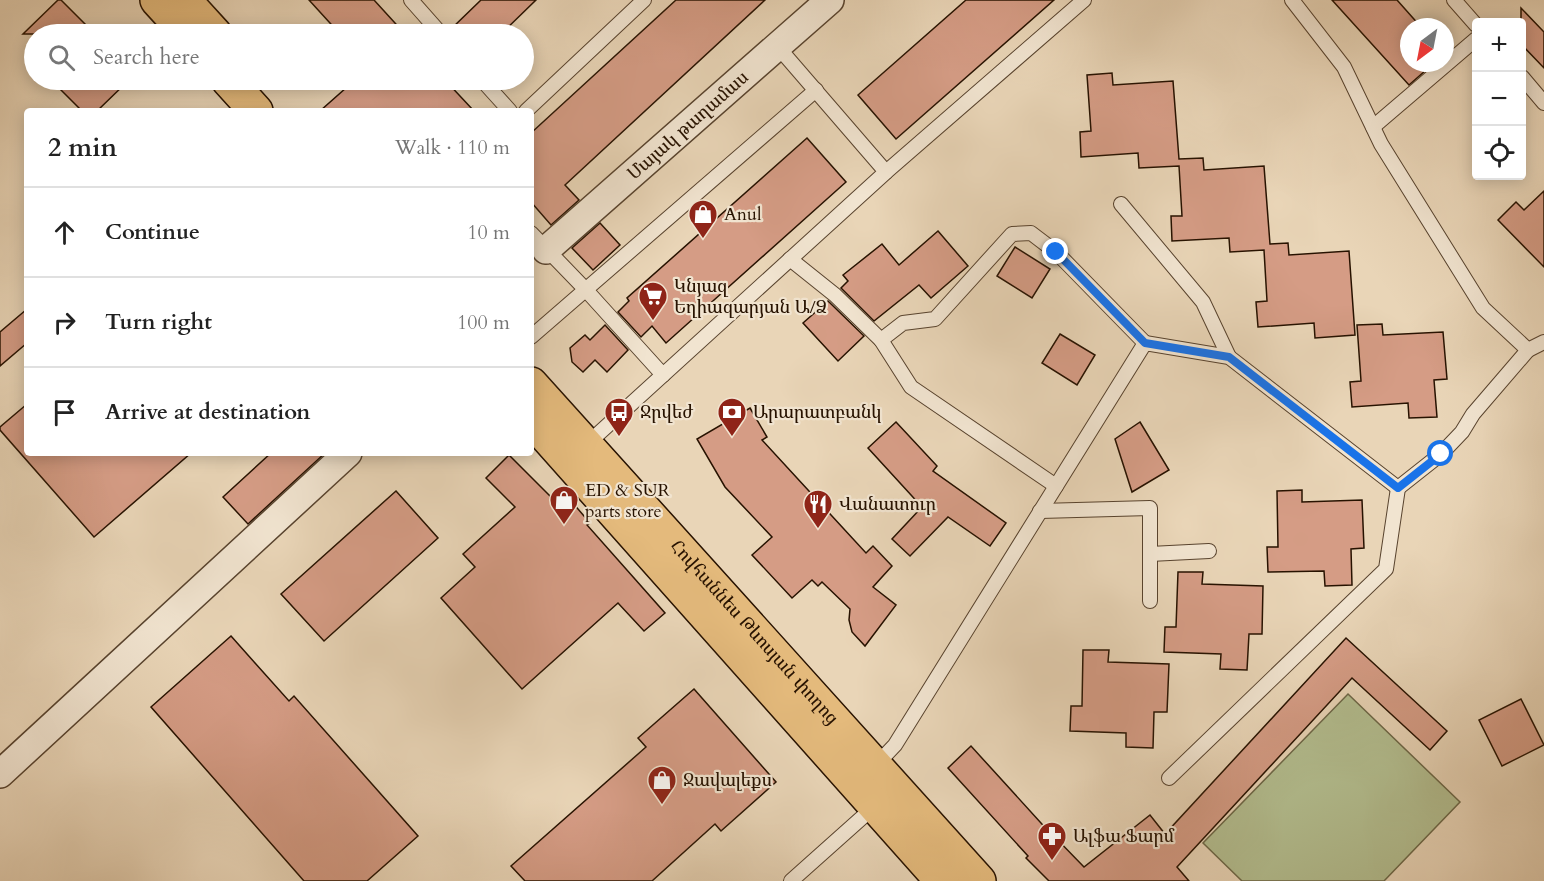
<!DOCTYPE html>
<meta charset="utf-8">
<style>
body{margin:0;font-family:Cardo,"Noto Serif Armenian",serif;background:#f2f2f2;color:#222}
.controls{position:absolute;right:18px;top:18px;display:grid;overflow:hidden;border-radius:6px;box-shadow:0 3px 15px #0003}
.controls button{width:54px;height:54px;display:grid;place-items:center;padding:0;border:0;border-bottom:2px solid #e0e0e0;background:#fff;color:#222;font:30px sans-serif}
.compass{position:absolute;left:1400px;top:18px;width:54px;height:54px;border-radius:50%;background:#fff;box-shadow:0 3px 15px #0003;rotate:212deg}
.stop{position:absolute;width:18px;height:18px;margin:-14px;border:4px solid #1a73e8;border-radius:50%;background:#fff}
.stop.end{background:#1a73e8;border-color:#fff;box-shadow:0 2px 6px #0008}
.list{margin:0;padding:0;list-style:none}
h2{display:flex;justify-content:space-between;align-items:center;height:78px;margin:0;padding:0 24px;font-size:26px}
h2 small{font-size:20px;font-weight:400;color:#767676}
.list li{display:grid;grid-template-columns:39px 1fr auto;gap:18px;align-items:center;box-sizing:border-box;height:90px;padding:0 24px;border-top:2px solid #e0e0e0}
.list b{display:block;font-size:22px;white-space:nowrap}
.list em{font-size:20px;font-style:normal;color:#767676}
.icon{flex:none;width:33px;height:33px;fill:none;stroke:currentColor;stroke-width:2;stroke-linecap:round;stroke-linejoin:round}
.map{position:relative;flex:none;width:1544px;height:881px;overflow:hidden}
.search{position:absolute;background:#fff;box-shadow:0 3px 15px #0003;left:24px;top:24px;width:510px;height:66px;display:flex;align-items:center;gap:15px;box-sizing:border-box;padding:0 21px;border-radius:33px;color:#767676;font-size:22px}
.panel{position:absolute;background:#fff;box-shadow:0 3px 15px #0003;left:24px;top:108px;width:510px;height:348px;border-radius:6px}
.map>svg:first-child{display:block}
.pitch{fill:#b3be90;stroke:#6d6848;stroke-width:1.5}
.building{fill:#d59c85;stroke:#271200;stroke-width:1.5}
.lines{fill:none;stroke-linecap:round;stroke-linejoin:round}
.lane-casing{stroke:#58432e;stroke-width:16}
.street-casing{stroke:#58432e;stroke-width:30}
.primary-casing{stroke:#271200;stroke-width:36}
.lane{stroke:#f1e4d0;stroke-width:14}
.street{stroke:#f1e4d0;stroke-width:27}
.primary{stroke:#e4ba7c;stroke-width:33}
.route{stroke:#1a73e8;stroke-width:8}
.labels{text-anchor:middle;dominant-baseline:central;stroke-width:4.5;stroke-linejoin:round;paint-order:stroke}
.street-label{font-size:18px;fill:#271200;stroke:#f1e4d0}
.poi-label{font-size:18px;fill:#271200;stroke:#f1e4d0;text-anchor:start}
</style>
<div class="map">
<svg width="1544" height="881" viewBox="0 0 1544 881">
<rect width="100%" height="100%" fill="#e9d5b7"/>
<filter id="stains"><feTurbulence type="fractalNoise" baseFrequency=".00333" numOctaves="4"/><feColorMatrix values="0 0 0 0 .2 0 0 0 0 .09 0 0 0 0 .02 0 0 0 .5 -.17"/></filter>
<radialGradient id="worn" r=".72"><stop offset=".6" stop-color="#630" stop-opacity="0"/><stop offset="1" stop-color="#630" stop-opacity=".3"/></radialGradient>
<polygon class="pitch" points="1348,694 1460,802 1384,881 1242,881 1203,843"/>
<g class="building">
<polygon points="58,0 61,0 95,34 23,34"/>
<polygon points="309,0 374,0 405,34 340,34"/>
<polygon points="481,0 536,0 501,34 450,34 449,31"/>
<polygon points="676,0 765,0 565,185 579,200 551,225 531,202 531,133"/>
<polygon points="966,0 1054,0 896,139 858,95"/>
<polygon points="1332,0 1397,0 1421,27 1409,27 1409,63 1434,63 1409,85"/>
<polygon points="1521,8 1544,32 1544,68 1521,44"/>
<polygon points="1112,73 1113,85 1173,81 1179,159 1203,158 1204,170 1264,166 1270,244 1288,243 1289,255 1349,251 1355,335 1315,338 1314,323 1258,327 1256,302 1267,301 1264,250 1230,252 1229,238 1172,241 1171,216 1182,216 1179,166 1139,168 1138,153 1081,157 1080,132 1091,131 1087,75"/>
<polygon points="51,80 129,80 97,111 82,111"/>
<polygon points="355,80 445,80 474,111 320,111"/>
<polygon points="807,138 846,182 666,343 652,326 641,337 618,312 629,301 627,298"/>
<polygon points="1544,191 1544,267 1498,220 1516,202 1524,210"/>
<polygon points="600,223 620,245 593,270 572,248"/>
<polygon points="938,231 968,266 931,298 919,285 874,321 841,288 848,281 843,275 882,244 899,265"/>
<polygon points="1015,247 1050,269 1032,298 997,276"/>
<polygon points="828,301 864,336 838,361 803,323"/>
<polygon points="27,309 27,343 0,366 0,332"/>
<polygon points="1382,324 1383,335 1443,332 1447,379 1434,380 1437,417 1409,418 1408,403 1352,407 1350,382 1361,381 1357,325"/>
<polygon points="605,325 628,350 607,372 595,360 583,372 572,362 570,348 585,335 590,340"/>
<polygon points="1060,334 1095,355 1077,385 1042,363"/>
<polygon points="27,404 27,453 191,453 94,537 0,430 0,427"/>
<polygon points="750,408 767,437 762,440 866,553 873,546 892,566 873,587 896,605 865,646 852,632 849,620 850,609 822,582 818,586 812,580 792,598 752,555 772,537 725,487 697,439"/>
<polygon points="896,422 937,466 933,471 1006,523 990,546 948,517 910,556 892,539 922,507 868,448"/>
<polygon points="1140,422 1169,470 1132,492 1115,439"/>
<polygon points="271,453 325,453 248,524 223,497"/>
<polygon points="509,455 563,509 572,502 590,523 587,525 665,613 644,631 618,603 522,689 441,598 475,567 463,554 515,507 486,478"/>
<polygon points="1302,490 1302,502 1362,500 1364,548 1351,549 1352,585 1325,586 1324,571 1268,572 1267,547 1278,547 1277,491"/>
<polygon points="396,491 438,538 324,641 281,594"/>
<polygon points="1178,572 1203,572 1202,584 1263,586 1262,634 1249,634 1247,670 1220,669 1221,654 1164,652 1165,627 1176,627"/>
<polygon points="231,636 289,701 294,696 418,836 367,881 304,881 151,707"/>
<polygon points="1346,638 1447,731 1430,750 1352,678 1177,867 1189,881 1049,881 1026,858 1028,856 948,768 971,746 1051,834 1051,833 1084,867 1150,815 1165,834"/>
<polygon points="1083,650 1109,650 1108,662 1169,664 1167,712 1154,712 1153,748 1126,747 1126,733 1070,731 1071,706 1082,706"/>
<polygon points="694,689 776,782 721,831 715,824 652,881 525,881 511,866 646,747 638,738"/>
<polygon points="1521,699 1544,745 1502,766 1479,720"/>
</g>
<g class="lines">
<g class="lane-casing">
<g id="lane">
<polyline points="411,0 441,34"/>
<polyline points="1454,0 1476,25"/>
<polyline points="1522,77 1544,103"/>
<polyline points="482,80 510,111"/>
<polyline points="526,111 644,0"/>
<polyline points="1373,127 1476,39"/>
<polyline points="886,172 1084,0"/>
<polyline points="1121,204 1203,302 1229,357"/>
<polyline points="531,233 586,290 663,375"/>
<polyline points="790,259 835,295 881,340"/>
<polyline points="531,337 816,90"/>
<polyline points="1528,350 1544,342"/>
<polyline points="586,445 886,172 778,47"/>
<polyline points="1056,486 911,387 881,340 903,323 935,319 1012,234 1031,233 1056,252 1145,343"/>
<polyline points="1040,511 1150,508 1150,601"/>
<polyline points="1150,554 1209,551"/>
<polyline points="875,766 895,745 1145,343 1229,357 1398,488 1441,454 1462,432 1473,414 1528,350 1483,308 1381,144 1344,67 1292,0"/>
<polyline points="1169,778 1386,569 1398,488"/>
<polyline points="791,881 875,806"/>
</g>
</g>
<g class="street-casing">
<g id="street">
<path id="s1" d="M546,250L830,0"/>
<polyline points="0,774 348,453"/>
</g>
</g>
<g class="primary-casing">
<g id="primary">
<polyline points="157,0 188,34"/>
<polyline points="184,0 215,34"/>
<polyline points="228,80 256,111"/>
<path id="s2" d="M531,384L979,881"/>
<polyline points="531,419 942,881"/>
</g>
</g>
<use href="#lane" class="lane"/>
<use href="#street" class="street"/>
<use href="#primary" class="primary"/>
</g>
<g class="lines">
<polyline class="route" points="1056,252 1145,343 1229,357 1398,488 1441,454"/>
</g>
<defs>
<g id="shop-pin" transform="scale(1.5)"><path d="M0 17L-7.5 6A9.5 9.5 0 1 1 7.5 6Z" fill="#8f2418" stroke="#f1e4d0"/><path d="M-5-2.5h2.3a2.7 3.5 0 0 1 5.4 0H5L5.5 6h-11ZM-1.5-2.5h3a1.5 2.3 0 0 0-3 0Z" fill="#fff"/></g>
<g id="supermarket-pin" transform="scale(1.5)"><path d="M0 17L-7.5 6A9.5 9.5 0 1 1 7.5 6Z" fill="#8f2418" stroke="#f1e4d0"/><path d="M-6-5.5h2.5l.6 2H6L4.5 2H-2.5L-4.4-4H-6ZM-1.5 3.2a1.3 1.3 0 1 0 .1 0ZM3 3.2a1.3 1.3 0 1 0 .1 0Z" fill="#fff"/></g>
<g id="bus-pin" transform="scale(1.5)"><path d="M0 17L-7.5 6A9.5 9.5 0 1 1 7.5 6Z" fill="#8f2418" stroke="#f1e4d0"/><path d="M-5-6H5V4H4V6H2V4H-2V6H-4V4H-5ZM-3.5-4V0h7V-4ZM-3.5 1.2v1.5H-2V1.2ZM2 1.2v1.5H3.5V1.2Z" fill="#fff"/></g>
<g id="bank-pin" transform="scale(1.5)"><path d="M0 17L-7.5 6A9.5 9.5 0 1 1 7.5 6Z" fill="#8f2418" stroke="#f1e4d0"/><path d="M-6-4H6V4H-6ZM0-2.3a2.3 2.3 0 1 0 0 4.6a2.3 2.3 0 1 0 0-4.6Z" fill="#fff"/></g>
<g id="restaurant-pin" transform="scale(1.5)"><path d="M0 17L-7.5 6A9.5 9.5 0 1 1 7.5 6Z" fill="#8f2418" stroke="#f1e4d0"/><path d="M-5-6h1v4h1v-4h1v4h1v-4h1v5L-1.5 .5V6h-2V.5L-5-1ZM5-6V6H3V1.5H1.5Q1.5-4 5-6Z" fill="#fff"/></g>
<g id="pharmacy-pin" transform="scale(1.5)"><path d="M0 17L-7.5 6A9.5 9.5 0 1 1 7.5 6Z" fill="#8f2418" stroke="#f1e4d0"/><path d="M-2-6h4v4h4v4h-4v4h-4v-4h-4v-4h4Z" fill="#fff"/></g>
</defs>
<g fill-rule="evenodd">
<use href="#shop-pin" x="703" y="214"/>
<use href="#supermarket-pin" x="653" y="296"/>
<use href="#bus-pin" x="619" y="412"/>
<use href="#bank-pin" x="732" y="412"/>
<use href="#shop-pin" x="564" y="500"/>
<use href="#restaurant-pin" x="818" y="504"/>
<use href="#shop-pin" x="662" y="780"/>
<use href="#pharmacy-pin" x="1052" y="836"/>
</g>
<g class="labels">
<g class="street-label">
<text stroke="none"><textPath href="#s1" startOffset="189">Մայակ թաղամաս</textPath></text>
<text stroke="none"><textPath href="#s2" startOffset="334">Հովհաննես Թևոսյան փողոց</textPath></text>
</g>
<g class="poi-label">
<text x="724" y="214">Anul</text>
<text x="674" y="286">Կնյազ<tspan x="674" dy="21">Եղիազարյան Ա/Ձ</tspan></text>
<text x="640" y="412">Ջրվեժ</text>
<text x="753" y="412">Արարատբանկ</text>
<text x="585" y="490">ED &amp; SUR<tspan x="585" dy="21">parts store</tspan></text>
<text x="839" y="504">Վանատուր</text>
<text x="683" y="780">Ջավալեքս</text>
<text x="1073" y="836">Ալֆա Ֆարմ</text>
</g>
</g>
<rect width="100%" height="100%" filter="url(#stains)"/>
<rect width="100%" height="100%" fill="url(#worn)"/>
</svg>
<div class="controls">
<button>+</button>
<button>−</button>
<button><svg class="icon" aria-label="locate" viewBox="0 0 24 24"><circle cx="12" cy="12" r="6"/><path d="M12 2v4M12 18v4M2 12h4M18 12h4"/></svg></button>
</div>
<svg class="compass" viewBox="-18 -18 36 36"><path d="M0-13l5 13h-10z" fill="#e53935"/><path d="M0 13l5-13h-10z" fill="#767676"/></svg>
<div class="stop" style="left:1441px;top:454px"></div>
<div class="stop end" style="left:1056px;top:252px"></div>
<div class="search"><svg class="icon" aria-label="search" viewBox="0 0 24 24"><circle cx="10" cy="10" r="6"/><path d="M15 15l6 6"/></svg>Search here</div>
<section class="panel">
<h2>2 min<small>Walk · 110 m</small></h2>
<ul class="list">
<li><svg class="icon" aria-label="ahead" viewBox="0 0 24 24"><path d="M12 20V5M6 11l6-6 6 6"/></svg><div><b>Continue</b></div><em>10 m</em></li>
<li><svg class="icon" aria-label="right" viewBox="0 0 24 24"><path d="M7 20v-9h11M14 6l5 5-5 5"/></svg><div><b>Turn right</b></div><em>100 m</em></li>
<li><svg class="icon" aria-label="arrive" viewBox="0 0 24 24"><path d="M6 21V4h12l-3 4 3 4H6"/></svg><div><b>Arrive at destination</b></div></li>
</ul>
</section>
</div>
